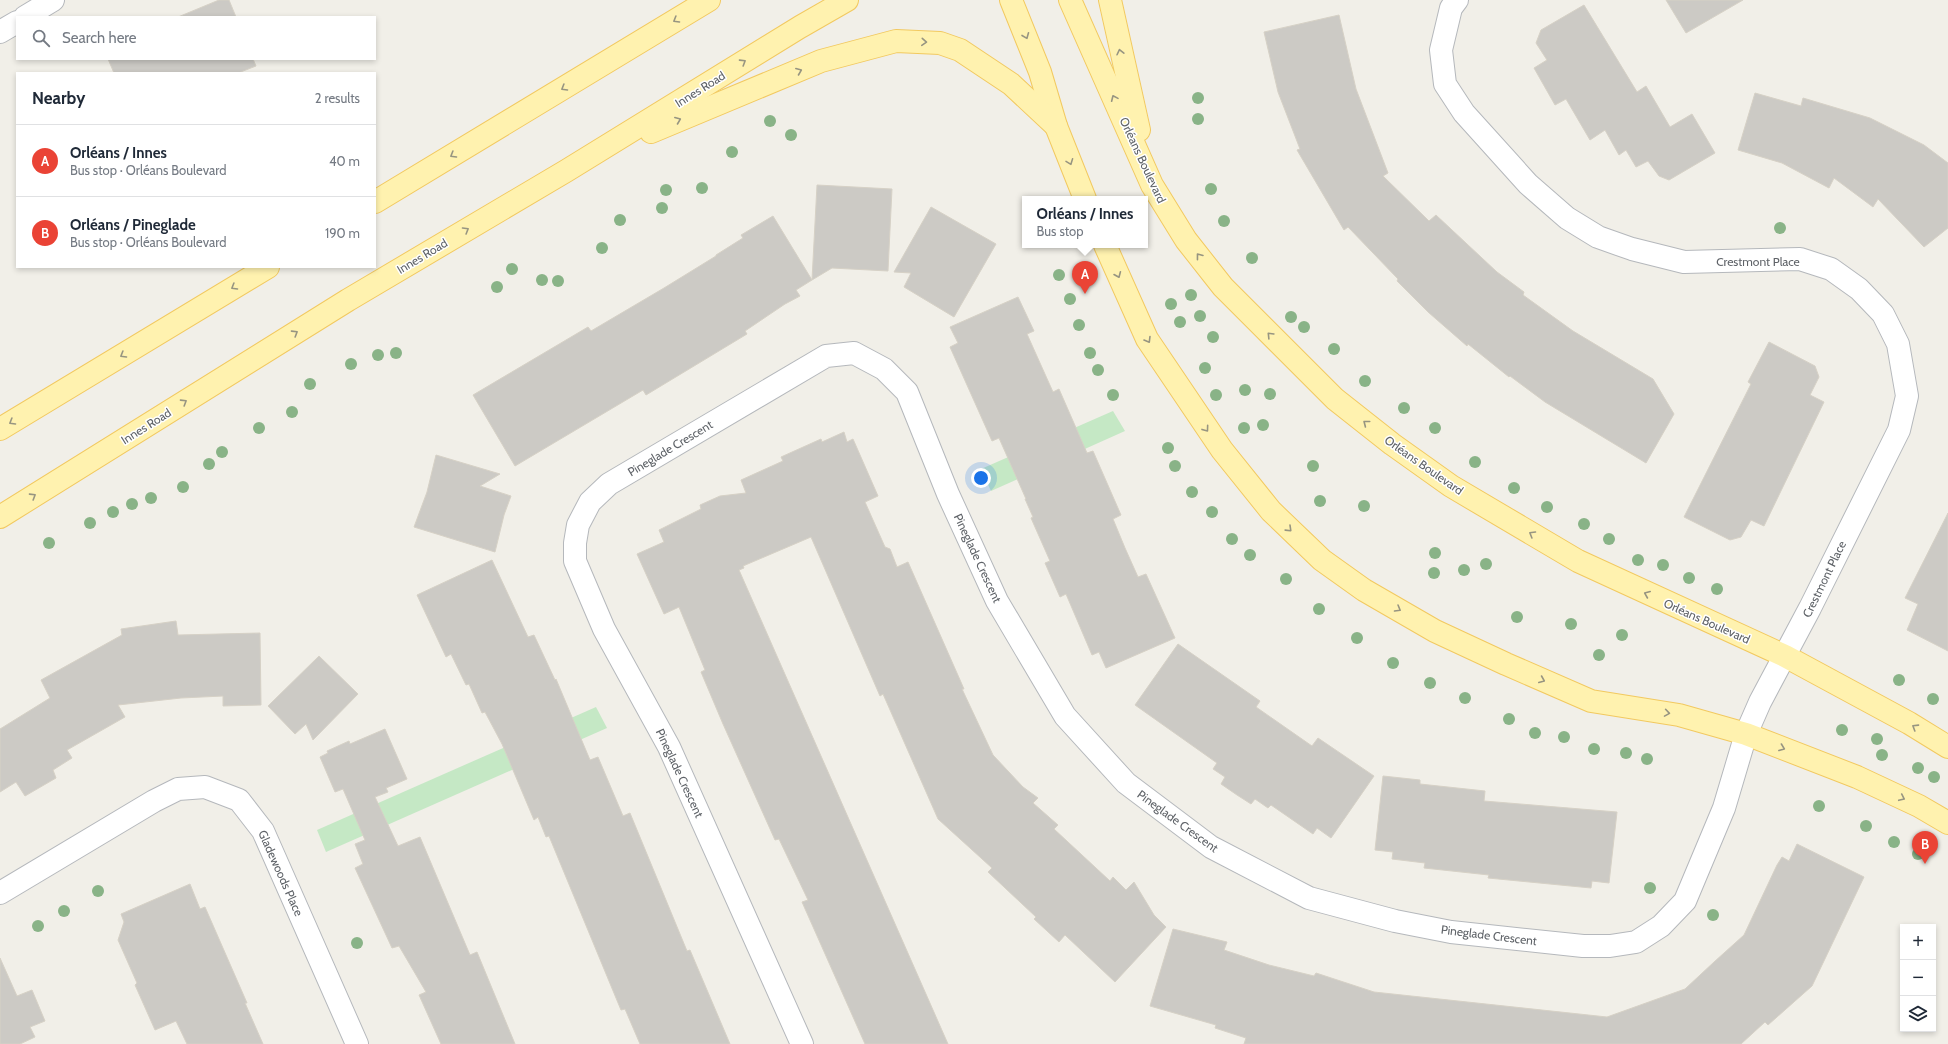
<!DOCTYPE html>
<meta charset="utf-8">
<style>
body{margin:0;font-family:Cabin,sans-serif;background:#f6f6f7;color:#1f2937}
.controls{position:absolute;right:12px;bottom:12px;display:grid;overflow:hidden;border-radius:0px;box-shadow:0 2px 6px #0003}
.controls button{width:36px;height:36px;display:grid;place-items:center;padding:0;border:0;border-bottom:1px solid #e0e1e3;background:#fff;color:#1f2937;font:20px sans-serif}
.you{position:absolute;left:981px;top:478px;width:14px;height:14px;margin:-10px;border:3px solid #fff;border-radius:50%;background:#1a73e8;box-shadow:0 0 0 6px #1a73e833}
.badge{display:grid;place-items:center;width:26px;height:26px;border-radius:50%;background:#ea4335;color:#fff;font-size:13px;font-weight:700}
.pin{position:absolute;translate:-50% -33px;filter:drop-shadow(0 1px 2px #0008)}
.pin::after{content:'';position:absolute;top:21px;width:14px;height:12px;background:inherit;clip-path:polygon(0 0,100% 0,50% 100%)}
.popup{position:absolute;left:1022px;top:196px;width:126px;height:52px;box-sizing:border-box;display:grid;place-content:center;border-radius:0px;background:#fff;filter:drop-shadow(0 1px 3px #0005);font-size:13px;white-space:nowrap;color:#747a83}
.popup b{font-size:15px;color:#1f2937}
.popup::after{content:'';position:absolute;left:50%;top:100%;margin-left:-8px;border:8px solid transparent;border-top-color:#fff}
.list{margin:0;padding:0;list-style:none}
h2{display:flex;justify-content:space-between;align-items:center;height:52px;margin:0;padding:0 16px;font-size:17px}
h2 small{font-size:13px;font-weight:400;color:#747a83}
.list li{display:grid;grid-template-columns:26px 1fr auto;gap:12px;align-items:center;box-sizing:border-box;height:72px;padding:0 16px;border-top:1px solid #e0e1e3}
.list b{display:block;font-size:15px;white-space:nowrap}
.list p{margin:0;font-size:13px;white-space:nowrap;color:#747a83}
.list em{font-size:13px;font-style:normal;color:#747a83}
.icon{flex:none;width:22px;height:22px;fill:none;stroke:currentColor;stroke-width:2;stroke-linecap:round;stroke-linejoin:round}
.map{position:relative;flex:none;width:1948px;height:1044px;overflow:hidden}
.search{position:absolute;background:#fff;box-shadow:0 2px 6px #0003;left:16px;top:16px;width:360px;height:44px;display:flex;align-items:center;gap:10px;box-sizing:border-box;padding:0 14px;border-radius:0px;color:#747a83;font-size:15px}
.panel{position:absolute;background:#fff;box-shadow:0 2px 6px #0003;left:16px;top:72px;width:360px;height:196px;border-radius:0px}
.map>svg:first-child{display:block}
.green{fill:#c5e8c5}
.building{fill:#cccac5;stroke:#d6d1c6}
.lines{fill:none;stroke-linecap:round;stroke-linejoin:round}
.minor-casing{stroke:#b5b8bc;stroke-width:24}
.major-casing{stroke:#f2c960;stroke-width:24}
.minor{stroke:#fff;stroke-width:22}
.major{stroke:#fff2af;stroke-width:22}
.tree{fill:#89b387}
.oneway{stroke:#979581}
.labels{text-anchor:middle;dominant-baseline:central;stroke-width:3;stroke-linejoin:round;paint-order:stroke}
.street-label{font-size:12px;fill:#5f6368;stroke:#fff}
</style>
<div class="map">
<svg width="1948" height="1044" viewBox="0 0 1948 1044">
<rect width="100%" height="100%" fill="#f1efe8"/>
<g class="green">
<polygon points="1113,411 1125,431 991,491 981,469"/>
<polygon points="596,707 607,728 326,852 317,830"/>
</g>
<g class="building">
<polygon points="219,0 229,0 236,17 178,17"/>
<polygon points="1666,0 1743,0 1686,33"/>
<polygon points="1584,5 1637,92 1646,86 1670,127 1692,114 1715,153 1669,180 1659,176 1648,161 1636,167 1626,150 1619,155 1605,130 1590,140 1566,99 1555,105 1534,68 1547,60 1536,43 1541,30"/>
<polygon points="1339,15 1356,89 1388,173 1383,176 1429,221 1436,215 1497,272 1524,292 1523,295 1573,331 1653,379 1674,414 1646,463 1545,402 1510,376 1509,377 1468,344 1467,346 1428,312 1397,281 1398,279 1348,227 1344,230 1297,150 1300,149 1278,92 1264,32"/>
<polygon points="108,59 253,59 256,66 238,73 114,73"/>
<polygon points="1755,93 1801,106 1803,98 1870,118 1924,145 1948,163 1948,228 1924,247 1878,199 1873,207 1834,178 1829,188 1782,163 1738,150"/>
<polygon points="817,185 892,189 888,271 832,268 812,280"/>
<polygon points="931,207 996,244 954,317 904,287 911,273 894,272"/>
<polygon points="773,216 812,280 796,290 800,296 785,304 745,331 747,334 646,395 643,390 515,466 473,395 588,327 591,331 664,288 716,256 716,255 743,238 741,235"/>
<polygon points="1018,297 1034,331 1027,334 1053,392 1059,389 1087,453 1093,451 1121,515 1113,519 1125,548 1138,577 1146,574 1175,638 1106,668 1099,652 1092,655 1066,594 1060,597 1045,563 1050,561 1031,518 1033,517 1025,499 1026,499 999,438 992,441 950,347 958,343 950,327"/>
<polygon points="1769,342 1815,366 1819,377 1810,395 1824,402 1764,526 1751,520 1741,537 1730,540 1684,517 1751,384 1748,382"/>
<polygon points="844,432 847,442 853,439 878,496 865,502 885,547 890,549 897,567 908,562 964,689 962,689 993,755 1023,787 1038,798 1033,803 1058,825 1054,829 1110,881 1113,877 1126,890 1134,882 1154,915 1166,927 1115,982 1065,935 1059,942 1034,919 1036,917 988,872 992,868 938,819 883,694 880,696 811,537 743,566 744,568 739,570 948,1044 865,1044 802,902 808,900 779,839 775,840 723,724 701,672 705,670 679,607 664,614 637,554 664,542 659,530 701,509 700,505 720,496 746,493 741,480 783,461 781,457 821,439 822,442"/>
<polygon points="436,455 500,474 480,486 511,496 504,515 495,552 414,527 427,492"/>
<polygon points="1948,513 1948,651 1907,630 1918,604 1905,598"/>
<polygon points="492,560 528,637 534,635 555,680 556,679 590,760 598,757 623,816 630,813 687,951 690,950 730,1044 640,1044 625,1009 621,1010 616,998 549,836 546,837 538,817 534,820 502,744 485,712 482,713 469,684 466,685 451,654 446,657 417,595"/>
<polygon points="176,621 178,635 260,633 261,705 223,706 223,696 181,698 118,705 125,717 67,750 72,758 53,770 56,778 25,796 16,782 0,792 0,729 50,698 41,680 122,635 121,629"/>
<polygon points="1178,644 1260,701 1256,707 1312,746 1318,738 1374,776 1331,838 1317,828 1313,834 1271,805 1268,808 1255,799 1251,804 1237,795 1221,784 1225,777 1213,769 1217,763 1135,705"/>
<polygon points="319,656 358,694 313,740 306,724 295,734 268,706"/>
<polygon points="385,729 407,779 386,788 388,792 375,797 398,846 420,837 470,955 477,952 515,1044 441,1044 419,995 426,992 399,946 392,948 355,868 363,864 355,844 365,840 343,789 335,792 320,757 328,753 327,751 349,741 350,744"/>
<polygon points="1383,776 1420,780 1420,784 1485,791 1484,801 1617,812 1609,883 1592,881 1591,888 1488,878 1489,875 1424,868 1425,863 1392,859 1393,852 1375,850"/>
<polygon points="1797,844 1864,877 1812,986 1768,1025 1765,1022 1741,1044 1244,1044 1246,1038 1215,1028 1216,1025 1150,1006 1173,929 1227,942 1224,950 1269,965 1314,976 1316,973 1374,992 1607,1017 1685,989 1714,962 1744,935 1777,865 1782,857 1789,861"/>
<polygon points="190,884 200,909 205,907 247,1003 245,1003 263,1044 187,1044 176,1021 155,1030 135,985 137,983 118,940 124,922 121,914"/>
<polygon points="0,958 17,996 32,990 45,1021 30,1027 35,1037 20,1044 0,1044"/>
</g>
<g class="lines">
<g class="minor-casing">
<g id="minor">
<polyline points="25,17 53,0"/>
<polyline points="0,32 17,22"/>
<polyline points="0,893 154,801 178,789 205,787 239,800 263,831 357,1044"/>
<polyline points="802,1044 669,747 604,629 575,561 575,543 578,525 590,502 609,484 826,356 854,353 884,369 907,392 948,494 997,601 1065,716 1126,783 1211,847 1309,898 1395,921 1451,932 1583,946 1610,946 1636,942 1661,926 1685,901 1724,808 1746,734 1760,702 1810,608 1899,430 1907,396 1898,344 1883,314 1859,289 1831,269 1800,259 1684,262 1632,249 1598,237 1567,218 1528,184 1464,113 1445,84 1441,50 1451,8 1457,0"/>
</g>
</g>
<g class="major-casing">
<g id="major">
<polyline points="1011,0 1040,72 1056,126 1085,199"/>
<polyline points="1070,0 1152,185 1186,240 1223,287 1335,399 1392,444 1451,486 1578,561 1785,656 1909,723 1948,747"/>
<polyline points="1110,0 1139,130"/>
<polyline points="651,132 821,61 896,41 940,43 960,50 1011,84 1056,126"/>
<polyline points="375,202 709,0"/>
<polyline points="1105,245 1147,339 1222,450 1271,511 1322,560 1364,590 1435,631 1506,664 1591,701 1679,715 1746,734 1857,777 1919,806 1948,823"/>
<polyline points="0,429 268,267"/>
<polyline points="0,517 348,300 566,171 800,27 847,0"/>
</g>
</g>
<use href="#minor" class="minor"/>
<use href="#major" class="major"/>
</g>
<g class="tree">
<circle cx="1198" cy="98" r="6"/>
<circle cx="1198" cy="119" r="6"/>
<circle cx="770" cy="121" r="6"/>
<circle cx="791" cy="135" r="6"/>
<circle cx="732" cy="152" r="6"/>
<circle cx="702" cy="188" r="6"/>
<circle cx="1211" cy="189" r="6"/>
<circle cx="666" cy="190" r="6"/>
<circle cx="662" cy="208" r="6"/>
<circle cx="620" cy="220" r="6"/>
<circle cx="1224" cy="221" r="6"/>
<circle cx="1780" cy="228" r="6"/>
<circle cx="602" cy="248" r="6"/>
<circle cx="1252" cy="258" r="6"/>
<circle cx="512" cy="269" r="6"/>
<circle cx="1059" cy="275" r="6"/>
<circle cx="542" cy="280" r="6"/>
<circle cx="558" cy="281" r="6"/>
<circle cx="497" cy="287" r="6"/>
<circle cx="1191" cy="295" r="6"/>
<circle cx="1070" cy="299" r="6"/>
<circle cx="1171" cy="304" r="6"/>
<circle cx="1200" cy="316" r="6"/>
<circle cx="1291" cy="317" r="6"/>
<circle cx="1180" cy="322" r="6"/>
<circle cx="1079" cy="325" r="6"/>
<circle cx="1304" cy="327" r="6"/>
<circle cx="1213" cy="337" r="6"/>
<circle cx="1334" cy="349" r="6"/>
<circle cx="396" cy="353" r="6"/>
<circle cx="1090" cy="353" r="6"/>
<circle cx="378" cy="355" r="6"/>
<circle cx="351" cy="364" r="6"/>
<circle cx="1205" cy="368" r="6"/>
<circle cx="1098" cy="370" r="6"/>
<circle cx="1365" cy="381" r="6"/>
<circle cx="310" cy="384" r="6"/>
<circle cx="1245" cy="390" r="6"/>
<circle cx="1270" cy="394" r="6"/>
<circle cx="1113" cy="395" r="6"/>
<circle cx="1216" cy="395" r="6"/>
<circle cx="1404" cy="408" r="6"/>
<circle cx="292" cy="412" r="6"/>
<circle cx="1263" cy="425" r="6"/>
<circle cx="259" cy="428" r="6"/>
<circle cx="1244" cy="428" r="6"/>
<circle cx="1435" cy="428" r="6"/>
<circle cx="1168" cy="448" r="6"/>
<circle cx="222" cy="452" r="6"/>
<circle cx="1475" cy="462" r="6"/>
<circle cx="209" cy="464" r="6"/>
<circle cx="1175" cy="466" r="6"/>
<circle cx="1313" cy="466" r="6"/>
<circle cx="183" cy="487" r="6"/>
<circle cx="1514" cy="488" r="6"/>
<circle cx="1192" cy="492" r="6"/>
<circle cx="151" cy="498" r="6"/>
<circle cx="1320" cy="501" r="6"/>
<circle cx="132" cy="504" r="6"/>
<circle cx="1364" cy="506" r="6"/>
<circle cx="1547" cy="507" r="6"/>
<circle cx="113" cy="512" r="6"/>
<circle cx="1212" cy="512" r="6"/>
<circle cx="90" cy="523" r="6"/>
<circle cx="1584" cy="524" r="6"/>
<circle cx="1232" cy="539" r="6"/>
<circle cx="1609" cy="539" r="6"/>
<circle cx="49" cy="543" r="6"/>
<circle cx="1435" cy="553" r="6"/>
<circle cx="1250" cy="555" r="6"/>
<circle cx="1638" cy="560" r="6"/>
<circle cx="1486" cy="564" r="6"/>
<circle cx="1663" cy="565" r="6"/>
<circle cx="1464" cy="570" r="6"/>
<circle cx="1434" cy="573" r="6"/>
<circle cx="1689" cy="578" r="6"/>
<circle cx="1286" cy="579" r="6"/>
<circle cx="1717" cy="589" r="6"/>
<circle cx="1319" cy="609" r="6"/>
<circle cx="1517" cy="617" r="6"/>
<circle cx="1571" cy="624" r="6"/>
<circle cx="1622" cy="635" r="6"/>
<circle cx="1357" cy="638" r="6"/>
<circle cx="1599" cy="655" r="6"/>
<circle cx="1393" cy="663" r="6"/>
<circle cx="1899" cy="680" r="6"/>
<circle cx="1430" cy="683" r="6"/>
<circle cx="1465" cy="698" r="6"/>
<circle cx="1933" cy="699" r="6"/>
<circle cx="1509" cy="719" r="6"/>
<circle cx="1842" cy="730" r="6"/>
<circle cx="1535" cy="733" r="6"/>
<circle cx="1564" cy="737" r="6"/>
<circle cx="1877" cy="739" r="6"/>
<circle cx="1594" cy="749" r="6"/>
<circle cx="1626" cy="753" r="6"/>
<circle cx="1882" cy="755" r="6"/>
<circle cx="1647" cy="759" r="6"/>
<circle cx="1918" cy="768" r="6"/>
<circle cx="1934" cy="777" r="6"/>
<circle cx="1819" cy="806" r="6"/>
<circle cx="1866" cy="826" r="6"/>
<circle cx="1894" cy="842" r="6"/>
<circle cx="1918" cy="854" r="6"/>
<circle cx="1650" cy="888" r="6"/>
<circle cx="98" cy="891" r="6"/>
<circle cx="64" cy="911" r="6"/>
<circle cx="1713" cy="915" r="6"/>
<circle cx="38" cy="926" r="6"/>
<circle cx="357" cy="943" r="6"/>
</g>
<defs><path id="oneway-chevron" d="M-2-3.5L2.5 0L-2 3.5" fill="none" stroke-width="1.6" stroke-linecap="round" stroke-linejoin="round"/></defs>
<g class="oneway">
<use href="#oneway-chevron" transform="translate(676 20) rotate(149)"/>
<use href="#oneway-chevron" transform="translate(1026 36) rotate(68)"/>
<use href="#oneway-chevron" transform="translate(924 42) rotate(4)"/>
<use href="#oneway-chevron" transform="translate(1120 52) rotate(-103)"/>
<use href="#oneway-chevron" transform="translate(743 62) rotate(-32)"/>
<use href="#oneway-chevron" transform="translate(799 71) rotate(-22)"/>
<use href="#oneway-chevron" transform="translate(564 88) rotate(149)"/>
<use href="#oneway-chevron" transform="translate(1114 98) rotate(-114)"/>
<use href="#oneway-chevron" transform="translate(678 120) rotate(-22)"/>
<use href="#oneway-chevron" transform="translate(453 155) rotate(149)"/>
<use href="#oneway-chevron" transform="translate(1070 162) rotate(69)"/>
<use href="#oneway-chevron" transform="translate(466 230) rotate(-31)"/>
<use href="#oneway-chevron" transform="translate(1199 256) rotate(-128)"/>
<use href="#oneway-chevron" transform="translate(1118 275) rotate(67)"/>
<use href="#oneway-chevron" transform="translate(234 287) rotate(149)"/>
<use href="#oneway-chevron" transform="translate(295 333) rotate(-32)"/>
<use href="#oneway-chevron" transform="translate(1270 335) rotate(-134)"/>
<use href="#oneway-chevron" transform="translate(1148 340) rotate(59)"/>
<use href="#oneway-chevron" transform="translate(123 355) rotate(149)"/>
<use href="#oneway-chevron" transform="translate(184 402) rotate(-32)"/>
<use href="#oneway-chevron" transform="translate(12 422) rotate(149)"/>
<use href="#oneway-chevron" transform="translate(1366 423) rotate(-142)"/>
<use href="#oneway-chevron" transform="translate(1206 429) rotate(54)"/>
<use href="#oneway-chevron" transform="translate(33 496) rotate(-32)"/>
<use href="#oneway-chevron" transform="translate(1289 529) rotate(44)"/>
<use href="#oneway-chevron" transform="translate(1532 534) rotate(-149)"/>
<use href="#oneway-chevron" transform="translate(1647 594) rotate(-157)"/>
<use href="#oneway-chevron" transform="translate(1398 609) rotate(30)"/>
<use href="#oneway-chevron" transform="translate(1542 680) rotate(23)"/>
<use href="#oneway-chevron" transform="translate(1667 713) rotate(9)"/>
<use href="#oneway-chevron" transform="translate(1915 727) rotate(-148)"/>
<use href="#oneway-chevron" transform="translate(1782 748) rotate(21)"/>
<use href="#oneway-chevron" transform="translate(1902 798) rotate(25)"/>
</g>
<g class="labels">
<g class="street-label">
<text transform="translate(700 89) rotate(-32)">Innes Road</text>
<text transform="translate(1143 160) rotate(65)">Orléans Boulevard</text>
<text transform="translate(422 256) rotate(-31)">Innes Road</text>
<text x="1758" y="261">Crestmont Place</text>
<text transform="translate(146 426) rotate(-32)">Innes Road</text>
<text transform="translate(670 448) rotate(-31)">Pineglade Crescent</text>
<text transform="translate(1424 465) rotate(35)">Orléans Boulevard</text>
<text transform="translate(978 558) rotate(65)">Pineglade Crescent</text>
<text transform="translate(1824 579) rotate(-64)">Crestmont Place</text>
<text transform="translate(1707 621) rotate(24)">Orléans Boulevard</text>
<text transform="translate(680 773) rotate(65)">Pineglade Crescent</text>
<text transform="translate(1178 821) rotate(36)">Pineglade Crescent</text>
<text transform="translate(281 873) rotate(66)">Gladewoods Place</text>
<text transform="translate(1489 935) rotate(7)">Pineglade Crescent</text>
</g>
</g>
</svg>
<div class="controls">
<button>+</button>
<button>−</button>
<button><svg class="icon" aria-label="layers" viewBox="0 0 24 24"><path d="M12 4l9 5-9 5-9-5zM3 14l9 5 9-5"/></svg></button>
</div>
<div class="you"></div>
<div class="pin badge" style="left:1085px;top:294px">A</div>
<div class="popup"><b>Orléans / Innes</b>Bus stop</div>
<div class="pin badge" style="left:1925px;top:864px">B</div>
<div class="search"><svg class="icon" aria-label="search" viewBox="0 0 24 24"><circle cx="10" cy="10" r="6"/><path d="M15 15l6 6"/></svg>Search here</div>
<section class="panel">
<h2>Nearby<small>2 results</small></h2>
<ul class="list">
<li><span class="badge">A</span><div><b>Orléans / Innes</b><p>Bus stop · Orléans Boulevard</p></div><em>40 m</em></li>
<li><span class="badge">B</span><div><b>Orléans / Pineglade</b><p>Bus stop · Orléans Boulevard</p></div><em>190 m</em></li>
</ul>
</section>
</div>
